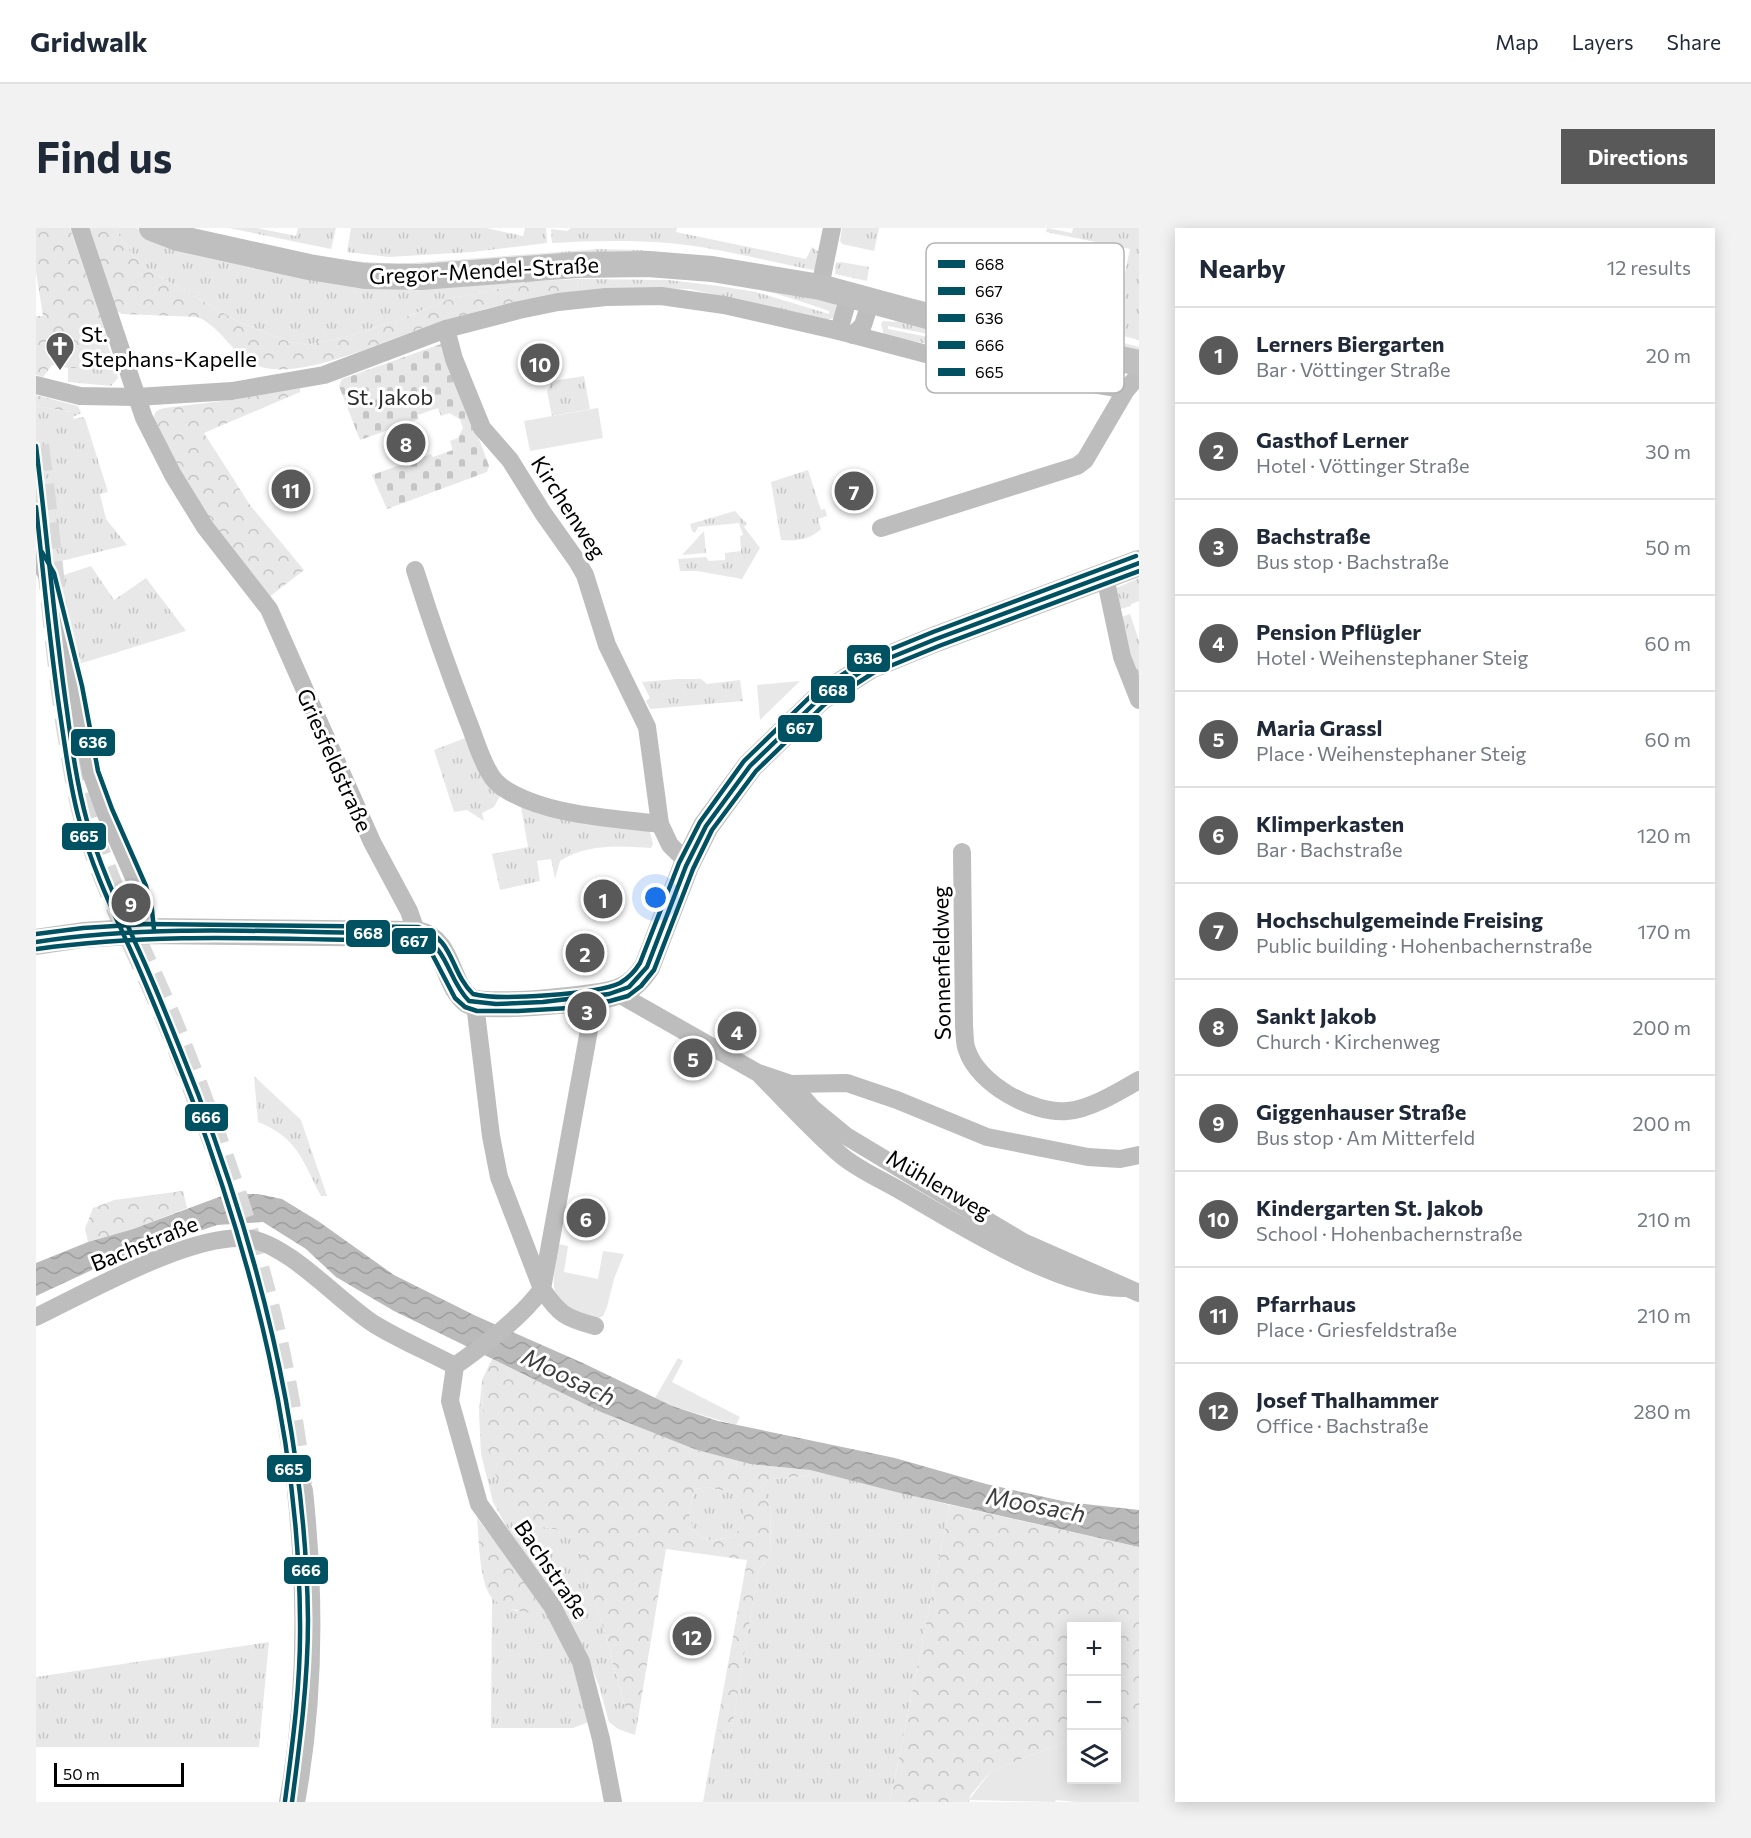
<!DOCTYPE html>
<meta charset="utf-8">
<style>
body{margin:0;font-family:Commissioner,sans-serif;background:#f2f2f3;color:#1f2937}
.controls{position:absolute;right:18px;bottom:18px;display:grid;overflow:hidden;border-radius:0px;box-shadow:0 3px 15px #0003}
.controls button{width:54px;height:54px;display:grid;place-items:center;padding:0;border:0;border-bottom:2px solid #e0e1e3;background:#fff;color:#1f2937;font:30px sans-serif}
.scale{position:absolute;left:18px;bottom:15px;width:130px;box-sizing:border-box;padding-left:6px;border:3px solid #000;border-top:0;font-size:16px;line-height:21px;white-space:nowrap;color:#000;-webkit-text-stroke:4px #fff;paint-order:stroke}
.you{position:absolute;left:620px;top:670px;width:21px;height:21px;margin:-15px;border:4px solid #fff;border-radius:50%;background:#1a73e8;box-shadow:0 0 0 9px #1a73e833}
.badge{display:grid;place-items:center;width:39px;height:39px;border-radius:50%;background:#595959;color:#fff;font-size:20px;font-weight:700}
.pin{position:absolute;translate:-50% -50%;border:3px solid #fff;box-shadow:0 2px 6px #0006}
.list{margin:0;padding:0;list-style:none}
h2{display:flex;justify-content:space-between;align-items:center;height:78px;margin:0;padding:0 24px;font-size:26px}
h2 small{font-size:20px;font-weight:400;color:#747a83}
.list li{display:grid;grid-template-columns:39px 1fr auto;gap:18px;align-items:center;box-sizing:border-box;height:96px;padding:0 24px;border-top:2px solid #e0e1e3}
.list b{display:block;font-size:22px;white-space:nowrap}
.list p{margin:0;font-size:20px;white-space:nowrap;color:#747a83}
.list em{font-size:20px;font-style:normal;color:#747a83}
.icon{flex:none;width:33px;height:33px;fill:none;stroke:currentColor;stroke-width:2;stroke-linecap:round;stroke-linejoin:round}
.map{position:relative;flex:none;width:1103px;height:1574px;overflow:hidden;border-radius:0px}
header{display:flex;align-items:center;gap:36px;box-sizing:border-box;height:84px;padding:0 30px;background:#fff;border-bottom:2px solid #e0e1e3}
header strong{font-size:28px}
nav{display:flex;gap:33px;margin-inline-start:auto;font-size:21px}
.intro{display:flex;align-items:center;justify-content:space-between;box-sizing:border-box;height:144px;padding:0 36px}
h1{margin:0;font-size:42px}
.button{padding:15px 27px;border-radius:0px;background:#595959;color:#fff;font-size:21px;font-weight:700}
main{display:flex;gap:36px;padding:0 36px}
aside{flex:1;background:#fff;border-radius:0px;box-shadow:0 3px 15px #0003}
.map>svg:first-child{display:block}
.grass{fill:url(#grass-tufts);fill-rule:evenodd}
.forest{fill:url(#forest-crowns);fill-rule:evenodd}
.cemetery{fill:url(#cemetery-stones)}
.green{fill:#e8e8e8}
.water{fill:url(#water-waves)}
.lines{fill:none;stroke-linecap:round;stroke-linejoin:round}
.secondary-tunnel{stroke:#d9d9d9;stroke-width:26;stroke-dasharray:26 13;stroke-linecap:butt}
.street{stroke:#bdbdbd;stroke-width:18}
.secondary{stroke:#bfbfbf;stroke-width:26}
.bus-1-casing{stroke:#fff;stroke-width:9}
.bus-2-casing{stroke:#fff;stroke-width:9}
.bus-3-casing{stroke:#fff;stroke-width:9}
.bus-4-casing{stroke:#fff;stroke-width:9}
.bus-5-casing{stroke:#fff;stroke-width:9}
.bus-1{stroke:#005262;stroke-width:4.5}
.bus-2{stroke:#005262;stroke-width:4.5}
.bus-3{stroke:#005262;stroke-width:4.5}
.bus-4{stroke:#005262;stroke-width:4.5}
.bus-5{stroke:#005262;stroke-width:4.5}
.labels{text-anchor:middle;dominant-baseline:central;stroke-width:6;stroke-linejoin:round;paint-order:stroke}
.street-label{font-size:22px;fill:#000;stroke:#fff}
.poi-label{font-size:22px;fill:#000;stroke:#fff;text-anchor:start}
.park-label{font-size:22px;fill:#2c2c2c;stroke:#fff}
.water-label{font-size:24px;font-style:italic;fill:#3d3d3d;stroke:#fff}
.key{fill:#fff;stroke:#b2b2b2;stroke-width:1.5}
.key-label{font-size:16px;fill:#000}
.line-badge{stroke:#fff;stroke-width:2}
.badge-label{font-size:16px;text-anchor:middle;font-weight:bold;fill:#fff}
</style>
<header>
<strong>Gridwalk</strong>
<nav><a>Map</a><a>Layers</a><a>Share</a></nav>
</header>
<div class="intro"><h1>Find us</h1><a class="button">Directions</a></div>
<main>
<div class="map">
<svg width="1103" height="1574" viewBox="0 0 1103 1574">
<defs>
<pattern id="grass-tufts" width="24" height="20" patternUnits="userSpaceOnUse" patternTransform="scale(1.5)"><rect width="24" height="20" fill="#e8e8e8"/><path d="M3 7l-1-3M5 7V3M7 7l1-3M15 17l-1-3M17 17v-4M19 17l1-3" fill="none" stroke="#c5c5c5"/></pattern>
<pattern id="forest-crowns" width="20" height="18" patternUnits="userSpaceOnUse" patternTransform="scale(1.5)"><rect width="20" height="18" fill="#e8e8e8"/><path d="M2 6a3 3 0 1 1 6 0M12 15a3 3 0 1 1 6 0" fill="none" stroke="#c5c5c5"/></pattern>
<pattern id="cemetery-stones" width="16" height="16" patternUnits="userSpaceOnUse" patternTransform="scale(1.5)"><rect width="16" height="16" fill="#e8e8e8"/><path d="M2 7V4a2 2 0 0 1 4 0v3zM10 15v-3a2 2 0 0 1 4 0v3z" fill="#c5c5c5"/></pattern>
<pattern id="water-waves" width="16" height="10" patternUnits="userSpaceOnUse" patternTransform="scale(1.5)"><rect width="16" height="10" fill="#bababa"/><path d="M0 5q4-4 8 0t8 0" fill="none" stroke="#9e9e9e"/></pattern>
</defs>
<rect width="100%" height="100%" fill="#fff"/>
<g class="grass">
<path d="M78,0H101L106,4L309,54L581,44L730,58L799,76L801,79L799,88L795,91H789L653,61L589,60L541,63L542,51L632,52L683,58L720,64L793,86V83C768,74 743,66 718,60C646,46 574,48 501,50L502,53L416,70L363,92L309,109L272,117L254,114L203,94L109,40L92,21Z"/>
<polygon points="193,0 221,0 260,8 262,0 300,0 295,21"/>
<polygon points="315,0 450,0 487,8 489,0 510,0 511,15 436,24 353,29 311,24"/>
<path d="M535,0H641L640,4L770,31L776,19L783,24L780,41L777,42C729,33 681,19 632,15C594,12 554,13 516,15L515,1L531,3Z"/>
<polygon points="806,0 843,0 838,23 806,16 804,13"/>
<polygon points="1011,0 1036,5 1037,0 1103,0 1103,112 1076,105 1094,21 1010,4"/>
<polygon points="563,21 605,22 667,28 353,41 315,33 362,36"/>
<polygon points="805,34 833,39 831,53 799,46 800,35"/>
<polygon points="868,69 1088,115 1103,119 1103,126 866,70"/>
<path d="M862,91L1089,144L1088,153L1063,152L848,107L845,96L847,93L861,94ZM852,98L1074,142V145L852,101Z"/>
<path d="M72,118L82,150L75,158L32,154V140C54,140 61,138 72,118Z"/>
<polygon points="548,148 554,181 516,188 511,163 516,153"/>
<polygon points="0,178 35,184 42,178 45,185 37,189 38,191 47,189 49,191 72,264 64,266 70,291 91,317 13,336 4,316 0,311"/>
<path d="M772,242L785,282L789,281L791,288L782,291L785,301C774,312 760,313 745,312L735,254Z"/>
<polygon points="699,283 711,296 708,299 724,320 706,351 661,343 644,343 642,331 670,329 673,333 689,332 689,325 705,323 704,308 707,307 703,295 662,299 659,305 656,303 654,296"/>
<polygon points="668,303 670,325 646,327"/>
<polygon points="55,338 78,372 110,350 150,403 43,436 37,406 19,350"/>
<polygon points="1103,350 1103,373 1095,376 1095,378 1081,382 1078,361"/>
<polygon points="1094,386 1103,413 1103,458 1082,390"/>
<polygon points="641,451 665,451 671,456 704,452 707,473 614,481 610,473 614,470 606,454"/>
<polygon points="432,509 464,568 458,579 446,585 448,593 431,582 418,584 398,522"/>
<path d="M485,579L613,601L617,616L615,620C584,618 552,615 524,633L519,651L515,631L501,633L504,653L464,662L456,626L492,619Z"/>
<path d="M218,848L265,892L291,968H285C266,932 262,910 222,894Z"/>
<polygon points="446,1152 447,1191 498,1297 522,1302 540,1313 570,1409 589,1480 603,1485 599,1507 582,1501 573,1494 563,1458 552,1430 522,1374 469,1296 457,1274 445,1226 443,1184"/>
<polygon points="774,1242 914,1277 854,1574 667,1574 680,1502 695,1505 722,1343 734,1327 735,1281 725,1259 735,1251 771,1248"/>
<polygon points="671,1259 697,1265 708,1274 708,1293 698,1309 674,1312 657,1304 653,1284 659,1261"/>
<polygon points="456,1370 480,1383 510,1380 532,1421 553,1494 537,1500 455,1500"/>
<polygon points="233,1414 223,1519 0,1519 0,1449"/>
</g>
<g class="forest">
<polygon points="0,0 34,0 69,102 72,118 59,140 32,140 16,137 7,149 0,147 0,88 7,88 0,44"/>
<path d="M51,0H78L92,21L109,40L203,94L254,114L272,117L309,109L363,92L416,70L502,53L542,51L541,63C507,69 472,74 439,84C414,91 389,99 365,108C329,121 263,150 225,139C198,131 186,98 161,89L86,86L79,82Z"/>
<path d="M264,160V164L168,205L214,277L268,342L232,370L163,279L118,193C117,185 120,182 128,180L203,171Z"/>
<polygon points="0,167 42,178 36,184 0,178"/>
<polygon points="147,963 151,980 97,1001 52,1014 49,1001 57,980 78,972"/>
<path d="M456,1131L661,1222L714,1236L774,1242L771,1248L735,1251L725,1259L735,1281L734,1327L722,1343L695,1506L680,1502L711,1332L630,1321L603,1485L589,1480L570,1409L540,1314L522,1302L498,1297L477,1281L459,1246L447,1191L446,1152ZM671,1259L697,1265L708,1274V1293L698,1309L674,1312L657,1304L653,1284L659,1261Z"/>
<polygon points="914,1277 1103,1319 1103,1501 1081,1501 1080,1398 1036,1398 1035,1512 955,1543 934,1568 933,1574 854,1574"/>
<path d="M441,1290L510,1380L500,1386C487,1384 465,1380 456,1370C443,1355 443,1310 441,1290Z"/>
</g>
<polygon class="cemetery" points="405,116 415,135 453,238 451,244 351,281 336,247 395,226 397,229 417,222 414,213 422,210 427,200 424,191 413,185 405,188 402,180 382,187 383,191 324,212 303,158 306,151"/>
<g class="green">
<polygon points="562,180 567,210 494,223 488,193"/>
<polygon points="764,453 724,492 721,457"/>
<path d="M522,1016L532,1018L528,1044L562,1051L567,1023L588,1026L578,1051L571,1079L567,1088L560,1091C509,1073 516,1064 522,1016Z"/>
<polygon points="642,1130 647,1133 636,1154 704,1189 700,1197 636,1178 619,1170"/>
<polygon points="1084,1501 1103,1501 1103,1574 1040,1574 1020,1572 1019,1574 933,1572 955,1543 1035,1512 1036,1552 1080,1552 1081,1527"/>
</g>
<polygon class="water" points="191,966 222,966 246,971 282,993 358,1047 438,1087 549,1136 636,1178 682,1193 859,1230 950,1256 1031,1274 1103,1282 1103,1319 864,1265 774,1242 714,1236 661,1222 565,1184 358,1083 300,1049 270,1021 227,994 181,997 71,1035 0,1068 0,1035 52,1014 97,1001"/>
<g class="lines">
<path class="secondary-tunnel" d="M0,218C13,311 19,406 33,499C39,535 44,571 55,606C76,672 109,733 135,797C177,902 217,1012 241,1123C251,1169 258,1216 264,1263"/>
<g class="street">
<polyline points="44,0 108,190 137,247 169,299 233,381 336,614 373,683 381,706"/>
<polyline points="784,59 796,0"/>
<polyline points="410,101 418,131 446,200 474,232 507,285 541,333 549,347 571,417 611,499 624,596 634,617 642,625 653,631"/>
<polyline points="803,103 813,67"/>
<polyline points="817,107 827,97 835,72"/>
<polyline points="0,157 44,168 101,169 196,163 288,147 410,101 483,82 522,74 570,69 625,68 688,77 803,103 894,127 1090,162"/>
<polyline points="845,300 1041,238 1049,232 1090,162 1103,147"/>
<polyline points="0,328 11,347 39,460 55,545 69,584 103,661 109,683 111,703"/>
<path d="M379,342C395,393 413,444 432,493C439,510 444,529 453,544C457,552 465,559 472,563C515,588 576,590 624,596"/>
<polyline points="1069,349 1086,429 1103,472"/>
<path d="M926,624L928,799C929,806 928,815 931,822C942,856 996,886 1031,883C1053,882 1084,863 1103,852"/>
<polyline points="581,765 722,845 755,856 811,855 861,872 951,909 1052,929 1084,931 1103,927"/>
<path d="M559,769L506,1061C523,1086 529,1090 559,1098"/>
<path d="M439,776L455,908L463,949L506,1061C484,1091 449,1116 419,1138L414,1173L443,1276L516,1378L545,1434L565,1511L577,1574"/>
<path d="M725,848C752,875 778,904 806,928C823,942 846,952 865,963C921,995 1025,1062 1088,1060"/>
<polyline points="755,856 776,880 810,908 888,955 987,1014 1103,1065"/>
<path d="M0,1089C52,1064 160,1002 215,1011C254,1018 304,1074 338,1096C364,1112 393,1124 419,1138"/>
</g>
<g class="secondary">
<polyline points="116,0 142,10 273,39 329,48 385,49 541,37 612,36 676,41 784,59 891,88 1103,135"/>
<path d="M0,714L47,707L111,703L381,706C415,714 409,755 433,773C446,782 567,771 584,763C597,758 604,749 611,739L650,638L670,598L714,538L784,470L834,438L900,411L1103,335"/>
<path d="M256,1574C275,1471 275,1366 264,1263"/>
</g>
<g class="bus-1-casing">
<path id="bus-1" d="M0,714C125,695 255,705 381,706C413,719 411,751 433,773L460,776L507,774L573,766L593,759L611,739L650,638L670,598L714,538L784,470L834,438L900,411L1103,335"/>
</g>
<g class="bus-2-casing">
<path id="bus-2" d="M1,721C125,703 254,712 380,713L394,722L419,770L429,779L441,783H482L533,780L574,773L592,768L605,758L618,742L657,641L676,602L720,543L789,476L837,445L903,418L1103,343"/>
</g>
<g class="bus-3-casing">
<g id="bus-3">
<polyline points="6,324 18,345 46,458 62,543 76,581 110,658 116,682 118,702"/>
<path d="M0,706L47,700L111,696L382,699C419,711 413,742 437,766C463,773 561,766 584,755C593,750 599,743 604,735L643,635L664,594L708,533L779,464L831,431L897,404L1100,328"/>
</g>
</g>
<g class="bus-4-casing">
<path id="bus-4" d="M0,218C11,306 18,395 31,483C36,520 41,557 51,593C65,643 88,689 109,736C128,779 145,823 162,866C226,1034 270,1212 272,1392C272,1453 264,1514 256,1574"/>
</g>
<g class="bus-5-casing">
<path id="bus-5" d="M0,279C8,350 14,421 25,492C30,525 34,559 43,591C56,641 79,687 100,734C120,779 138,825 156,871C218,1038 263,1213 264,1393C265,1453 257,1513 249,1573"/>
</g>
<use href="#bus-1" class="bus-1"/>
<use href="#bus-2" class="bus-2"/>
<use href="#bus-3" class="bus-3"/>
<use href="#bus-4" class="bus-4"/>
<use href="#bus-5" class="bus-5"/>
</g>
<defs>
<g id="church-pin" transform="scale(1.5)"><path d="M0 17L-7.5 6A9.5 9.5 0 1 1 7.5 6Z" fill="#595959" stroke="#fff"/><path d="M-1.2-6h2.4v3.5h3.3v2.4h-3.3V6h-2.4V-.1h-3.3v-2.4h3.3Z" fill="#fff"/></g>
</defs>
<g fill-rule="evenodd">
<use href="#church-pin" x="24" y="118"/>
</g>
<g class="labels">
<g class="street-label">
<text transform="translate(448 42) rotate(-3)">Gregor-Mendel-Straße</text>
<text transform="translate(533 279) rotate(57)">Kirchenweg</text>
<text transform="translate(299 532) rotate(66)">Griesfeldstraße</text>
<text transform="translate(905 735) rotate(-91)">Sonnenfeldweg</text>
<text transform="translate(903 956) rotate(30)">Mühlenweg</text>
<text transform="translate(108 1015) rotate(-22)">Bachstraße</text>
<text transform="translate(516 1341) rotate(56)">Bachstraße</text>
</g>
<g class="poi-label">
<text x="45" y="105">St.<tspan x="45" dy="25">Stephans-Kapelle</tspan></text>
</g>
<g class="park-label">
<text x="354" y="168">St. Jakob</text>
</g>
<g class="water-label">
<text transform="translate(533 1148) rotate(26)">Moosach</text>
<text transform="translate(1000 1276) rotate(11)">Moosach</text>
</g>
</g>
<rect x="890" y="15" width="198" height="150" rx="9" class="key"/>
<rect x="902" y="32" width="27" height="8" fill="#005262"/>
<rect x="902" y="59" width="27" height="8" fill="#005262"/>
<rect x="902" y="86" width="27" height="8" fill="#005262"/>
<rect x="902" y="113" width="27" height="8" fill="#005262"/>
<rect x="902" y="140" width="27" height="8" fill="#005262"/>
<g class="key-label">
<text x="939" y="42">668</text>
<text x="939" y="69">667</text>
<text x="939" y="96">636</text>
<text x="939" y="123">666</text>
<text x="939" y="150">665</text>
</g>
<g class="line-badge">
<rect x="810" y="416" width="45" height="29" rx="6" fill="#005262"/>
<rect x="774" y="447" width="46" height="29" rx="6" fill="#005262"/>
<rect x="741" y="486" width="46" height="29" rx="6" fill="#005262"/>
<rect x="34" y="500" width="46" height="29" rx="6" fill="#005262"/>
<rect x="25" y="594" width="46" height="29" rx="6" fill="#005262"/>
<rect x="309" y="691" width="46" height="29" rx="6" fill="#005262"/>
<rect x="355" y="699" width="46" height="28" rx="6" fill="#005262"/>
<rect x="148" y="875" width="45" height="29" rx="6" fill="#005262"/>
<rect x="230" y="1226" width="46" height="29" rx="6" fill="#005262"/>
<rect x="247" y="1328" width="46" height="29" rx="6" fill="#005262"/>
</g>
<g class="badge-label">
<text x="832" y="436">636</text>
<text x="797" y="468">668</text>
<text x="764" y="506">667</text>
<text x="57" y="520">636</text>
<text x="48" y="614">665</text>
<text x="332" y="711">668</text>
<text x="378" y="719">667</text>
<text x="170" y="895">666</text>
<text x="253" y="1247">665</text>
<text x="270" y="1348">666</text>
</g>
</svg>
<div class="controls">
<button>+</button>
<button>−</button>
<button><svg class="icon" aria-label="layers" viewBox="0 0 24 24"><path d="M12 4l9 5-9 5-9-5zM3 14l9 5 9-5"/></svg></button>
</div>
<div class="scale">50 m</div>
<div class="you"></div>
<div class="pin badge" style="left:567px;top:671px">1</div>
<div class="pin badge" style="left:549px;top:725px">2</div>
<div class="pin badge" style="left:551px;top:783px">3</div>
<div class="pin badge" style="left:701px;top:803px">4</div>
<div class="pin badge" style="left:657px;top:830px">5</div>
<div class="pin badge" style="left:550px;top:990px">6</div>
<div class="pin badge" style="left:818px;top:263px">7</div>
<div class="pin badge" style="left:370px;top:215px">8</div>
<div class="pin badge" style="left:95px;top:675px">9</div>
<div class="pin badge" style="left:504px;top:135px">10</div>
<div class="pin badge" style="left:255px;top:261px">11</div>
<div class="pin badge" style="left:656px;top:1408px">12</div>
</div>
<aside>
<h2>Nearby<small>12 results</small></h2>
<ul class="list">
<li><span class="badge">1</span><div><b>Lerners Biergarten</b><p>Bar · Vöttinger Straße</p></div><em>20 m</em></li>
<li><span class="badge">2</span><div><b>Gasthof Lerner</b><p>Hotel · Vöttinger Straße</p></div><em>30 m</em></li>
<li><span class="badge">3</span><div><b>Bachstraße</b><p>Bus stop · Bachstraße</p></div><em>50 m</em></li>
<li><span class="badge">4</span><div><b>Pension Pflügler</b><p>Hotel · Weihenstephaner Steig</p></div><em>60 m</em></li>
<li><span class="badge">5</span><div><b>Maria Grassl</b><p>Place · Weihenstephaner Steig</p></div><em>60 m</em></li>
<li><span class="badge">6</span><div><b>Klimperkasten</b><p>Bar · Bachstraße</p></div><em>120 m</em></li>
<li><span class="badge">7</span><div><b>Hochschulgemeinde Freising</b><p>Public building · Hohenbachernstraße</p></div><em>170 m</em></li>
<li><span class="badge">8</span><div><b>Sankt Jakob</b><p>Church · Kirchenweg</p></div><em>200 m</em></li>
<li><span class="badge">9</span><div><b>Giggenhauser Straße</b><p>Bus stop · Am Mitterfeld</p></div><em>200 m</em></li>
<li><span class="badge">10</span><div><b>Kindergarten St. Jakob</b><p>School · Hohenbachernstraße</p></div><em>210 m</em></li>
<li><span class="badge">11</span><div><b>Pfarrhaus</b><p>Place · Griesfeldstraße</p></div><em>210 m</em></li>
<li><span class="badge">12</span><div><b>Josef Thalhammer</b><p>Office · Bachstraße</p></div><em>280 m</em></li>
</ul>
</aside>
</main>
